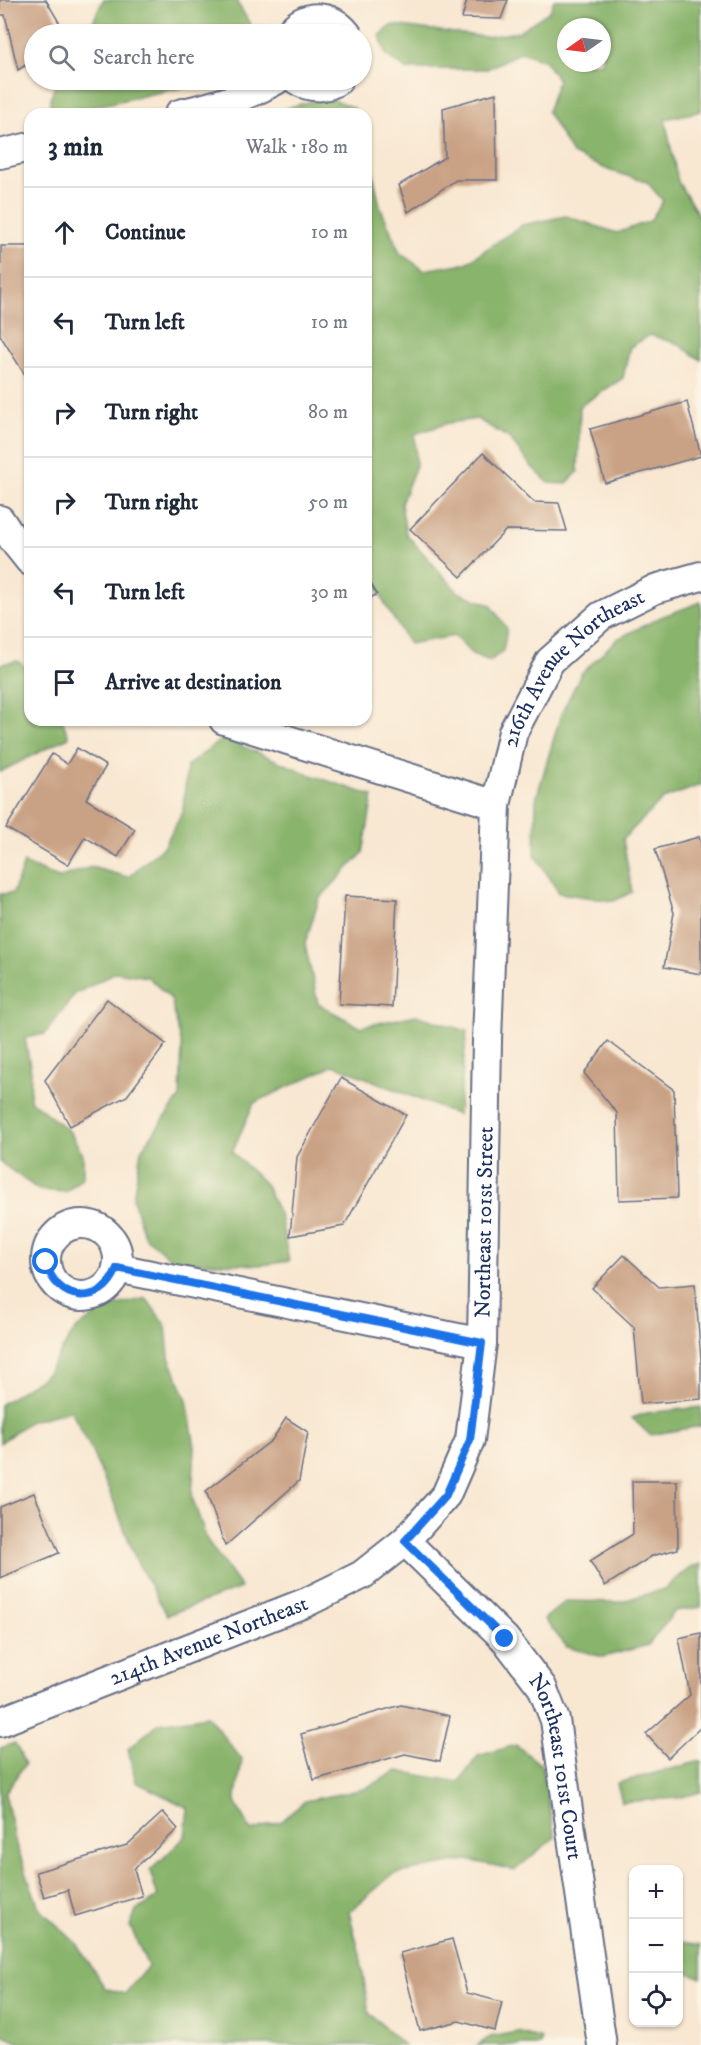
<!DOCTYPE html>
<meta charset="utf-8">
<style>
body{margin:0;font-family:"IM FELL DW Pica",serif;background:#f6f6f7;color:#1f2937}
.controls{position:absolute;right:18px;bottom:18px;display:grid;overflow:hidden;border-radius:12px;box-shadow:0 2px 4px #0004}
.controls button{width:54px;height:54px;display:grid;place-items:center;padding:0;border:0;border-bottom:2px solid #e0e1e3;background:#fff;color:#1f2937;font:30px sans-serif}
.compass{position:absolute;left:557px;top:18px;width:54px;height:54px;border-radius:50%;background:#fff;box-shadow:0 2px 4px #0004;rotate:256deg}
.stop{position:absolute;width:18px;height:18px;margin:-14px;border:4px solid #1a73e8;border-radius:50%;background:#fff}
.stop.end{background:#1a73e8;border-color:#fff;box-shadow:0 2px 6px #0008}
.list{margin:0;padding:0;list-style:none}
h2{display:flex;justify-content:space-between;align-items:center;height:78px;margin:0;padding:0 24px;font-size:26px}
h2 small{font-size:20px;font-weight:400;color:#747a83}
.list li{display:grid;grid-template-columns:39px 1fr auto;gap:18px;align-items:center;box-sizing:border-box;height:90px;padding:0 24px;border-top:2px solid #e0e1e3}
.list b{display:block;font-size:22px;white-space:nowrap}
.list em{font-size:20px;font-style:normal;color:#747a83}
.icon{flex:none;width:33px;height:33px;fill:none;stroke:currentColor;stroke-width:2;stroke-linecap:round;stroke-linejoin:round}
.map{position:relative;flex:none;width:701px;height:2045px;overflow:hidden}
.search{position:absolute;background:#fff;box-shadow:0 2px 4px #0004;left:24px;top:24px;width:348px;height:66px;display:flex;align-items:center;gap:15px;box-sizing:border-box;padding:0 21px;border-radius:33px;color:#747a83;font-size:22px}
.panel{position:absolute;background:#fff;box-shadow:0 2px 4px #0004;left:24px;top:108px;width:348px;height:618px;border-radius:18px}
.map>svg:first-child{display:block}
.forest{fill:#89b46c;stroke:#527265;stroke-width:1.5;fill-rule:evenodd}
.building{fill:#c9a184}
.lines{fill:none;stroke-linecap:round;stroke-linejoin:round}
.street-casing{stroke:#686f86;stroke-width:32}
.street{stroke:#fff;stroke-width:28}
.route{stroke:#1a73e8;stroke-width:8}
.labels{text-anchor:middle;dominant-baseline:central;stroke-width:6;stroke-linejoin:round;paint-order:stroke}
.street-label{font-size:22px;fill:#1b2f5e;stroke:#fcf5e5}
</style>
<div class="map">
<svg width="701" height="2045" viewBox="0 0 701 2045">
<rect width="100%" height="100%" fill="#fcf5e5"/>
<filter id="ink" filterUnits="userSpaceOnUse"><feTurbulence type="fractalNoise" baseFrequency=".0167" numOctaves="2"/><feDisplacementMap in="SourceGraphic" scale="12" xChannelSelector="R" yChannelSelector="G"/><feConvolveMatrix kernelMatrix="1 2 1 2 8 2 1 2 1" color-interpolation-filters="sRGB"/></filter>
<filter id="wash" filterUnits="userSpaceOnUse"><feTurbulence type="fractalNoise" baseFrequency=".008" numOctaves="4" result="noise"/><feDisplacementMap in="SourceGraphic" scale="24" xChannelSelector="R" yChannelSelector="G"/><feGaussianBlur stdDeviation="1.35" result="paint"/><feColorMatrix in="noise" values="0 0 0 0 0 0 0 0 0 0 0 0 0 0 0 0 0 1.4 0 .05"/><feComposite in="paint" operator="in"/></filter>
<g filter="url(#wash)">
<rect width="100%" height="100%" fill="#f8e7d1"/>
<g class="forest">
<polygon points="103,0 236,0 251,26 250,34 92,34 92,24"/>
<path d="M554,0H701V111L665,119L678,182L701,219V360L678,344L650,335L630,347L623,378L580,406L578,472L566,484L549,483L531,466L509,438L477,419L448,423L415,434L416,465L401,504L406,534L458,592L491,605L507,629L503,651L490,661L472,654L454,636L409,644L387,608L366,566V141L380,206L400,253L424,270L466,263L522,225L566,216L617,233L650,221L663,201L647,182L611,171L572,154L547,112L558,80L545,61L521,52L487,69H406L386,55L380,35L393,25L486,37L518,32L550,11ZM566,27H602V63H566Z"/>
<polygon points="57,80 216,80 60,114 51,114 50,100"/>
<polygon points="327,97 354,108 356,114 279,114 290,107"/>
<polygon points="701,602 701,785 663,799 623,839 632,892 614,901 559,893 535,855 536,799 561,714 581,674 617,639 661,617"/>
<polygon points="18,661 30,672 30,720 62,720 69,737 0,772 0,664"/>
<polygon points="223,738 311,775 373,796 363,853 319,899 305,944 318,1004 360,1027 416,1015 467,1031 458,1115 334,1065 254,1103 232,1152 265,1184 280,1216 289,1261 262,1265 173,1261 144,1236 133,1199 141,1150 180,1097 182,1046 171,999 148,977 116,972 75,994 45,1034 25,1038 31,1071 30,1100 70,1132 83,1155 83,1177 66,1192 39,1190 0,1162 0,894 13,893 24,863 58,878 91,867 128,877 164,846 183,811 187,766"/>
<polygon points="146,1298 166,1326 169,1357 187,1400 195,1447 192,1497 207,1540 241,1588 167,1615 137,1562 113,1500 89,1445 71,1411 30,1421 0,1443 0,1405 47,1374 74,1331 105,1308"/>
<polygon points="701,1407 701,1426 650,1435 632,1418 646,1413"/>
<polygon points="701,1564 701,1607 675,1611 648,1645 603,1657 567,1647 544,1619 566,1601 620,1602 664,1589 691,1567"/>
<polygon points="208,1716 242,1760 235,1802 251,1831 282,1821 305,1801 364,1789 397,1771 459,1782 478,1756 516,1745 541,1765 555,1837 515,1870 467,1860 393,1874 349,1912 360,1955 369,2013 404,2045 24,2045 0,2034 0,1748 15,1743 25,1764 5,1793 16,1844 39,1908 76,1943 105,1988 125,1994 148,1966 130,1926 136,1911 158,1897 150,1871 185,1837 188,1808 136,1782 128,1749 159,1723"/>
<polygon points="701,1761 701,1792 678,1798 622,1802 617,1783"/>
<polygon points="679,1941 701,1945 701,1978 679,1969"/>
<polygon points="517,2032 542,2039 540,2045 478,2045 490,2037"/>
</g>
<g id="blocks">
<g class="building">
<polygon points="0,0 46,0 66,34 34,34 34,60 18,70 5,15 0,15"/>
<polygon points="467,0 508,0 501,19 462,18"/>
<polygon points="496,93 497,180 456,180 408,212 399,185 445,157 443,108"/>
<polygon points="1,246 30,246 30,383 0,335"/>
<polygon points="687,402 701,456 605,483 590,429"/>
<polygon points="483,453 534,502 559,503 567,531 506,530 461,577 410,529"/>
<polygon points="366,576 377,594 366,601"/>
<polygon points="77,748 106,766 86,799 135,829 118,857 85,837 68,865 6,828 52,754 67,764"/>
<polygon points="699,837 701,844 701,974 664,967 674,913 655,849"/>
<polygon points="345,896 397,899 392,1007 339,1004"/>
<polygon points="107,999 166,1044 127,1096 70,1126 45,1080"/>
<polygon points="608,1041 674,1090 677,1198 619,1200 617,1113 584,1073"/>
<polygon points="341,1078 406,1115 344,1226 290,1236 297,1157"/>
<polygon points="624,1255 659,1287 695,1284 701,1360 701,1399 641,1404 634,1327 592,1288"/>
<polygon points="286,1418 308,1432 299,1481 225,1546 206,1491 272,1440"/>
<polygon points="632,1481 677,1481 678,1549 652,1556 605,1586 590,1561 633,1534"/>
<polygon points="34,1493 59,1553 0,1578 0,1507"/>
<polygon points="701,1633 701,1727 668,1758 646,1734 690,1695 679,1638"/>
<polygon points="401,1705 450,1716 440,1761 405,1754 314,1780 301,1734"/>
<polygon points="163,1812 178,1829 134,1869 142,1896 75,1916 68,1890 44,1897 36,1872 127,1845"/>
<polygon points="452,1939 467,1993 502,2002 495,2031 459,2021 420,2031 400,1953"/>
</g>
</g>
</g>
<g filter="url(#ink)">
<use href="#blocks" fill-opacity="0" stroke="#686f86" stroke-width="1.5"/>
<g class="lines">
<g class="street-casing">
<g id="street">
<path d="M289,34C304,12 331,14 347,34"/>
<path d="M297,80C309,88 326,89 338,80"/>
<path d="M179,114C215,106 244,98 276,80"/>
<polyline points="0,154 30,147"/>
<polyline points="0,520 14,541 30,561"/>
<polyline points="224,720 496,805"/>
<circle cx="82" cy="1260" r="36"/>
<polyline points="117,1268 482,1343"/>
<path id="s1" d="M405,1541L505,1639L542,1687L555,1720L602,2045"/>
<path id="s2" d="M0,1722L307,1602L362,1575L405,1541L446,1495L470,1440L482,1343L487,1040L496,805L513,732L550,661L601,616L655,589L701,576"/>
</g>
</g>
<use href="#street" class="street"/>
</g>
</g>
<g class="lines" filter="url(#ink)">
<path class="route" d="M46,1262C56,1303 102,1308 117,1268L482,1343L470,1440L446,1495L405,1541L505,1639"/>
</g>
<g class="labels">
<g class="street-label">
<text stroke="none"><textPath href="#s2" startOffset="1368">216th Avenue Northeast</textPath></text>
<text stroke="none"><textPath href="#s2" startOffset="786">Northeast 101st Street</textPath></text>
<text stroke="none"><textPath href="#s2" startOffset="224">214th Avenue Northeast</textPath></text>
<text stroke="none"><textPath href="#s1" startOffset="282">Northeast 101st Court</textPath></text>
</g>
</g>
</svg>
<div class="controls">
<button>+</button>
<button>−</button>
<button><svg class="icon" aria-label="locate" viewBox="0 0 24 24"><circle cx="12" cy="12" r="6"/><path d="M12 2v4M12 18v4M2 12h4M18 12h4"/></svg></button>
</div>
<svg class="compass" viewBox="-18 -18 36 36"><path d="M0-13l5 13h-10z" fill="#e53935"/><path d="M0 13l5-13h-10z" fill="#747a83"/></svg>
<div class="stop" style="left:46px;top:1262px"></div>
<div class="stop end" style="left:505px;top:1639px"></div>
<div class="search"><svg class="icon" aria-label="search" viewBox="0 0 24 24"><circle cx="10" cy="10" r="6"/><path d="M15 15l6 6"/></svg>Search here</div>
<section class="panel">
<h2>3 min<small>Walk · 180 m</small></h2>
<ul class="list">
<li><svg class="icon" aria-label="ahead" viewBox="0 0 24 24"><path d="M12 20V5M6 11l6-6 6 6"/></svg><div><b>Continue</b></div><em>10 m</em></li>
<li><svg class="icon" aria-label="left" viewBox="0 0 24 24"><path d="M17 20v-9H6M10 6l-5 5 5 5"/></svg><div><b>Turn left</b></div><em>10 m</em></li>
<li><svg class="icon" aria-label="right" viewBox="0 0 24 24"><path d="M7 20v-9h11M14 6l5 5-5 5"/></svg><div><b>Turn right</b></div><em>80 m</em></li>
<li><svg class="icon" aria-label="right" viewBox="0 0 24 24"><path d="M7 20v-9h11M14 6l5 5-5 5"/></svg><div><b>Turn right</b></div><em>50 m</em></li>
<li><svg class="icon" aria-label="left" viewBox="0 0 24 24"><path d="M17 20v-9H6M10 6l-5 5 5 5"/></svg><div><b>Turn left</b></div><em>30 m</em></li>
<li><svg class="icon" aria-label="arrive" viewBox="0 0 24 24"><path d="M6 21V4h12l-3 4 3 4H6"/></svg><div><b>Arrive at destination</b></div></li>
</ul>
</section>
</div>
